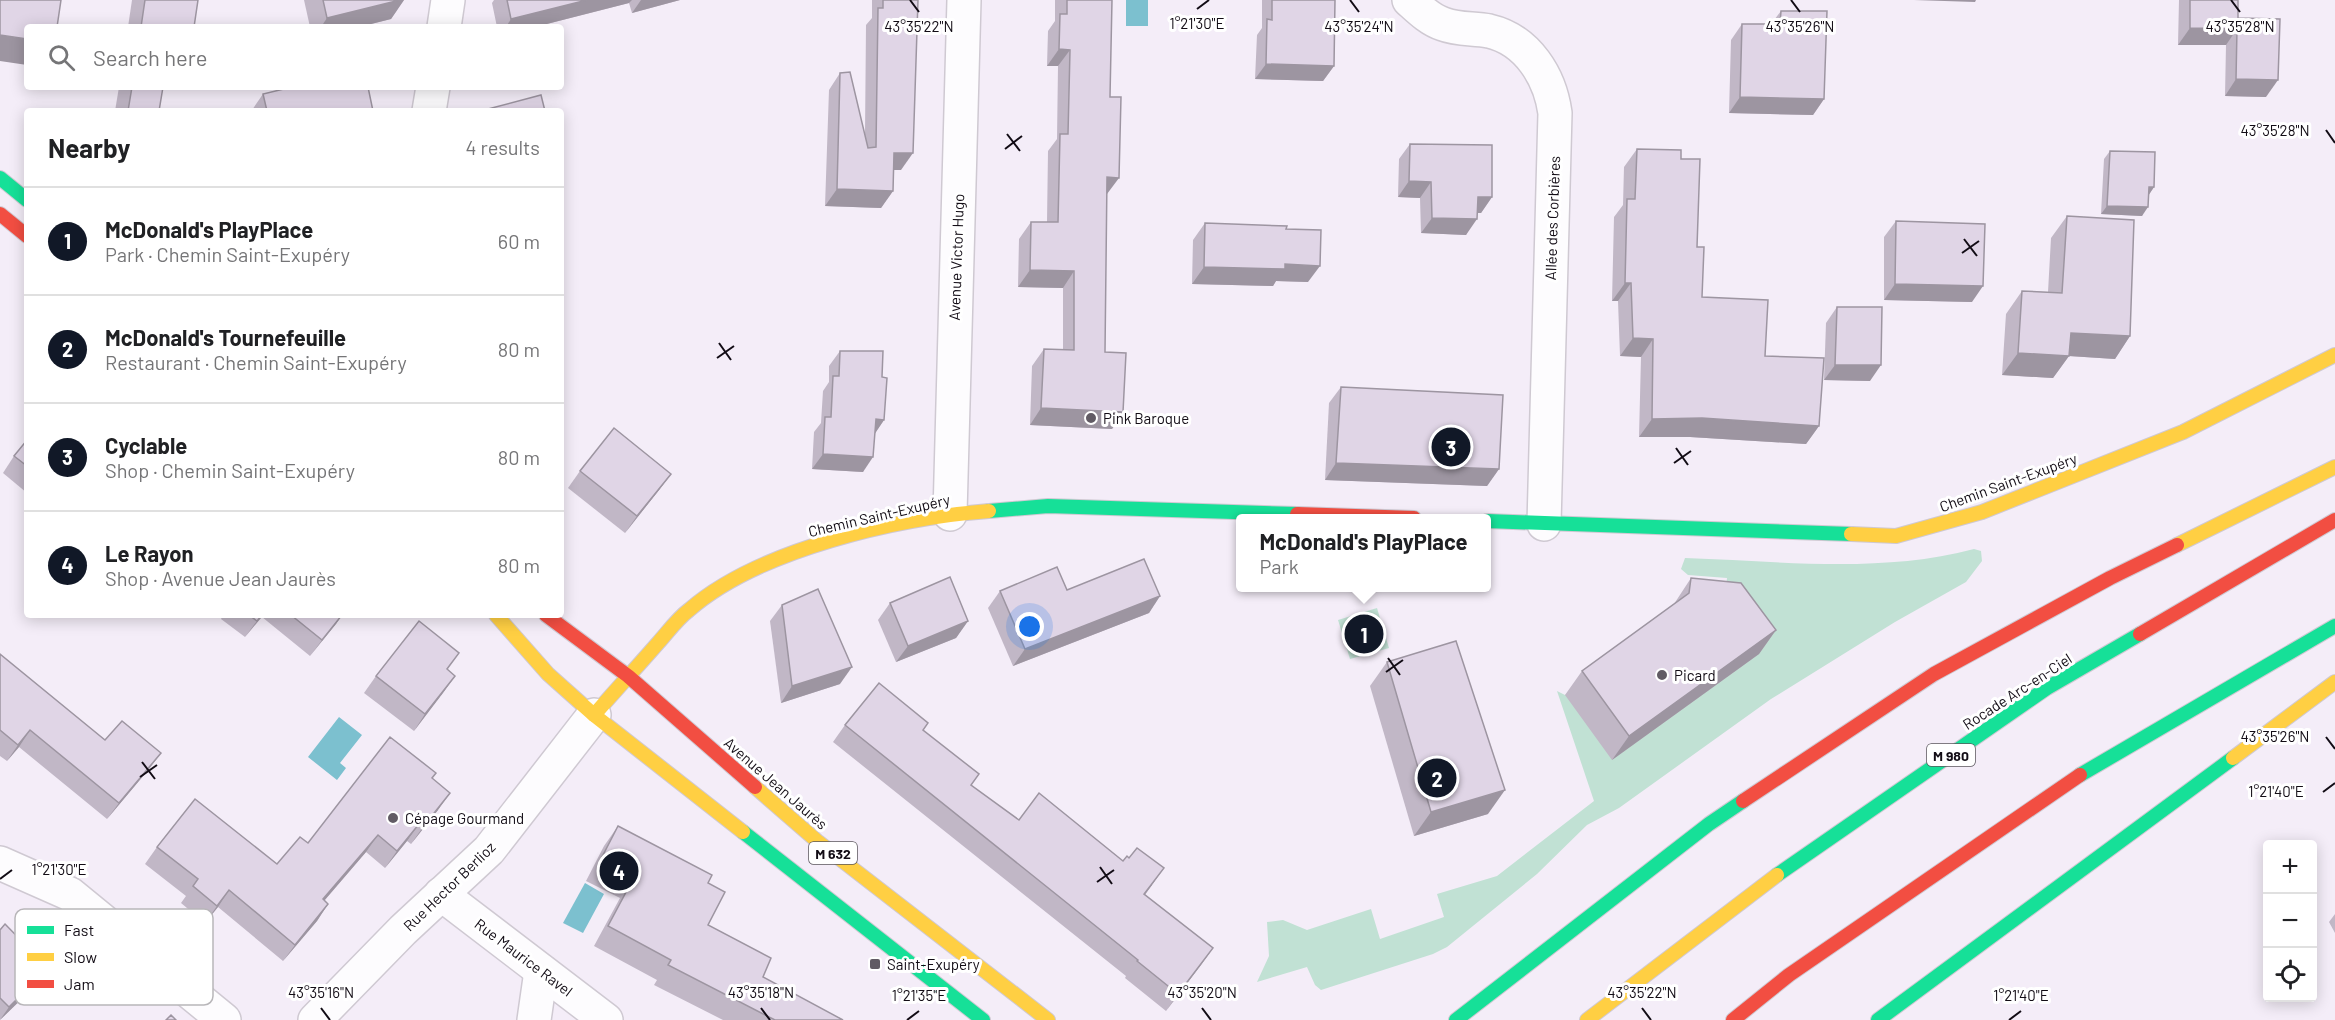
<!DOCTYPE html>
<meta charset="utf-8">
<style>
body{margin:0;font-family:Barlow,sans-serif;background:#f6f6f6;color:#202124}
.controls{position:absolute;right:18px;bottom:18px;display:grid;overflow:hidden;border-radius:6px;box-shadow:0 3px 15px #0003}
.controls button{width:54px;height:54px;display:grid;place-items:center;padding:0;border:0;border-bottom:2px solid #e0e0e0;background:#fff;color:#202124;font:30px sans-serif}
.you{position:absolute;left:1030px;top:627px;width:21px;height:21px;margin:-15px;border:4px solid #fff;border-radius:50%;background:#1a73e8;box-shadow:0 0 0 9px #1a73e833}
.badge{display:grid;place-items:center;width:39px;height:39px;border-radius:50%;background:#111827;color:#fff;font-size:20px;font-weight:700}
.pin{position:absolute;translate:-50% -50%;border:3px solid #fff;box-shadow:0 2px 6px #0006}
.popup{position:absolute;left:1236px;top:514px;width:255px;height:78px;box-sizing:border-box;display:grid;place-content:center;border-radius:6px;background:#fff;filter:drop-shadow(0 2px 4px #0005);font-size:20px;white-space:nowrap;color:#757577}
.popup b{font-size:22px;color:#202124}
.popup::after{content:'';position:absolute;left:50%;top:100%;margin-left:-12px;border:12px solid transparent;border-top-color:#fff}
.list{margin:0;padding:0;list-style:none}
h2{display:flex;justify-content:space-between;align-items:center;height:78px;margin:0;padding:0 24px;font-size:26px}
h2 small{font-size:20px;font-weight:400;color:#757577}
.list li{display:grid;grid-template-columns:39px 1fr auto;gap:18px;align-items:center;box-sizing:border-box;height:108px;padding:0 24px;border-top:2px solid #e0e0e0}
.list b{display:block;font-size:22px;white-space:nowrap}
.list p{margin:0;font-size:20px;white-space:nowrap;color:#757577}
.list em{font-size:20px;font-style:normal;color:#757577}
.icon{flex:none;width:33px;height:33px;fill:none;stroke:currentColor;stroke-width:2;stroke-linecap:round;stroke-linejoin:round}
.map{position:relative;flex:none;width:2335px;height:1020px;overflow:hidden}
.search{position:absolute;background:#fff;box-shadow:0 3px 15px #0003;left:24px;top:24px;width:540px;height:66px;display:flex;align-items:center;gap:15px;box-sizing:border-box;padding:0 21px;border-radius:6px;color:#757577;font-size:22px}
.panel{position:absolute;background:#fff;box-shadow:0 3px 15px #0003;left:24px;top:108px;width:540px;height:510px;border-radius:6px}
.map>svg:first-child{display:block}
.green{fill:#c1e1d4}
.water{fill:#7cc0cf}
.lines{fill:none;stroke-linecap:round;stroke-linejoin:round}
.street-casing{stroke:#cfc9d2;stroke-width:36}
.fast-casing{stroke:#cfc9d2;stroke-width:16}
.slow-casing{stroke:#cfc9d2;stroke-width:16}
.jam-casing{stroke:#cfc9d2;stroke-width:16}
.street{stroke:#fdfcfe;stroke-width:33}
.fast{stroke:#16e098;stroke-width:14}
.slow{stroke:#ffcf43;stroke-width:14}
.jam{stroke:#f24e42;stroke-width:14}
.wall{fill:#c1b7c6}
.shaded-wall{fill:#9d95a1}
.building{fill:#e0d5e6;stroke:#9d95a1;stroke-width:1.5}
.ticks{fill:none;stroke:#120c15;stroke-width:2}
.poi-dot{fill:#615b64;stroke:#fff;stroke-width:2}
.labels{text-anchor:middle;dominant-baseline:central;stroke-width:6;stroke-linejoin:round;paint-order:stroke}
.shield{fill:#fff;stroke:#59555b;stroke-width:1.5}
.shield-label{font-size:14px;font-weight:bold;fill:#120c15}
.street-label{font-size:15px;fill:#120c15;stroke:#fff}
.poi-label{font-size:15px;fill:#120c15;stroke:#fff;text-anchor:start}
.key{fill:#fff;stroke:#b8b6b9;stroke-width:1.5}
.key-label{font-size:16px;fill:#120c15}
.ticks-label{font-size:15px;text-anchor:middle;fill:#120c15;stroke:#fff;stroke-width:6;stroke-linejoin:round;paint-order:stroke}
</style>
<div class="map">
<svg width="2335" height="1020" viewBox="0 0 2335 1020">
<rect width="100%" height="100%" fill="#f4edf8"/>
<g class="green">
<path d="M1974,549L1981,551L1982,561L1966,582L1895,622L1771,699L1619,808L1587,825L1537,874L1447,947L1433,954L1321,990L1315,985L1307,967L1257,982L1269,956L1267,922L1283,920L1307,930L1371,909L1380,939L1444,917L1437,894L1497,876L1594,801L1557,691L1565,695L1724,607L1727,578L1688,575L1681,569L1685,558C1781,561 1880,574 1974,549Z"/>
<polygon points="1377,608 1389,648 1350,659 1338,620"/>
</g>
<g class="water">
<rect x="1126" y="0" width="22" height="26"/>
<polygon points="339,717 362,735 340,763 346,768 337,780 308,757"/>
<polygon points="585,883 604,894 583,933 563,923"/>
</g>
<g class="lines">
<g class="street-casing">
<g id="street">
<path d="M1409,0C1419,9 1430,20 1443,24C1458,30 1474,28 1489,31C1528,40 1550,77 1555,113L1544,524"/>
<polyline points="444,27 448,0"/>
<polyline points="429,111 433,87"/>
<polyline points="950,514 964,0"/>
<polyline points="0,863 70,894 224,1020"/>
<polyline points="441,894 606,1020"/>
<polyline points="315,1020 403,930 489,850 594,715"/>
<polyline points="534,1020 541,971"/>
</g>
</g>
<g class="fast-casing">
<g id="fast">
<polyline points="0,178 27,200"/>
<polyline points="989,511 1048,506 1297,514"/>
<polyline points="1487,521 1851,534"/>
<polyline points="2080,775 2335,626"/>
<polyline points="743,832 983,1020"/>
<polyline points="1777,875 2047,688 2140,634"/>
<polyline points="1456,1020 1709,824 1743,801"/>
<polyline points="1878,1020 2233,758"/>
</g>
</g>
<g class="slow-casing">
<g id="slow">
<polyline points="1851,534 1896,536 1982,512 2183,432 2335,355"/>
<polyline points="2177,545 2335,467"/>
<polyline points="496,615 548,674 594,715 743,832"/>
<path d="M594,715C615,691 637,667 658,643C668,632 677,619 689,610C759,549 898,518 989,511"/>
<polyline points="2233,758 2335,682"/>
<polyline points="755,787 817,841 1048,1020"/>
<polyline points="1587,1020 1777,875"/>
</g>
</g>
<g class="jam-casing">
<g id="jam">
<polyline points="0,214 27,236"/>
<polyline points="1297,514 1414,518"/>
<polyline points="546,615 628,676 755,787"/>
<polyline points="2140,634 2335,520"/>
<polyline points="1743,801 1934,674 2110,578 2177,545"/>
<polyline points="1733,1020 1789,975 2080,775"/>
</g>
</g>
<use href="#street" class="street"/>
<use href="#fast" class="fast"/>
<use href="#slow" class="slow"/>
<use href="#jam" class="jam"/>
</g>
<g class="wall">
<polygon points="132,0 198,0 194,27 128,27"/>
<polygon points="304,0 404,0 391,19 359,27 310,27"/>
<polygon points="494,0 680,0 632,13 629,3 535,27 497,27 492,3"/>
<polygon points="872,0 918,0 901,170 894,170 893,191 881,208 825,206 829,90 840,73 865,134 866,25 872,18"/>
<polygon points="1055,0 1112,0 1107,194 1106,194 1105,352 1123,412 1112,429 1030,425 1032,366 1044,349 1063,350 1063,288 1018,287 1019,239 1031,222 1047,222 1048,151 1057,139 1058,66 1047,66 1048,31 1055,21"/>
<polygon points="1262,0 1335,0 1334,66 1323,81 1255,79 1257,35 1262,28"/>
<polygon points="2179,0 2238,0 2238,18 2266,97 2225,96 2226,45 2178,45"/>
<polygon points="1781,11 1824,99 1813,115 1729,113 1731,40 1742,24 1771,24"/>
<polygon points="119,87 163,87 159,111 115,111"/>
<polygon points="285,87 368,87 373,111 252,111 252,110 263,94 283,89"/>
<polygon points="1410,144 1492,197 1481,213 1477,213 1466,235 1421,233 1420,198 1398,197 1399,159"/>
<polygon points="1637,149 1681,159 1697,247 1702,297 1765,356 1819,426 1806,444 1690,437 1639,437 1641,357 1620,356 1618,301 1612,301 1614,217 1623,205 1624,167"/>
<polygon points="2110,151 2154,187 2148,196 2142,216 2101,214 2104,159"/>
<polygon points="2067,216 2130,336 2115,359 2069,356 2053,378 2002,375 2006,314 2022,291 2048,292 2051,238"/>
<polygon points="1896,221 1972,302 1884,300 1884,237"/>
<polygon points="1205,223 1286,229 1308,282 1276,281 1273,286 1192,284 1193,240"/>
<polygon points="1837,307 1870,381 1824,380 1826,323"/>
<polygon points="840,351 882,377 884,420 875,433 863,472 812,469 814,432 821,423 823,391 829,382 829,366"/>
<polygon points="1341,387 1499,469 1487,486 1325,480 1329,403"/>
<polygon points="27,440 27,493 3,473 14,456"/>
<polygon points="580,471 671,474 659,490 625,533 568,488"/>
<polygon points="1691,578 1776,630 1759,654 1612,760 1565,695 1582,671 1674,604"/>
<polygon points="1067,590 1160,596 1149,613 1013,666 988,608 1000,591"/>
<polygon points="890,603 968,621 956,638 896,662 878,620"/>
<polygon points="782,605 840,684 781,703 770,621"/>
<polygon points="223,615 342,615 310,656 262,617 245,637 221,619"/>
<polygon points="0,654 105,740 149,769 107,819 19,747 7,761 0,756"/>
<polygon points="1387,662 1488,814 1414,836 1370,686"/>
<polygon points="448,670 455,676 414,731 364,693 376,676"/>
<polygon points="845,725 923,730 971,785 1019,820 1152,885 1145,895 1213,948 1166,1011 1125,978 1126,976 833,742"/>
<polygon points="432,778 438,810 411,844 407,841 385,868 366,852 324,901 328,904 317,921 283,961 218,907 205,923 181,903 186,896 145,864 157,847 277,864 308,843"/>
<polygon points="618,826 708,883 708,925 763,977 843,1020 723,1020 654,985 657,980 594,946 620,898 586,881 604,846"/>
<polygon points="2335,914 2335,933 2329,922"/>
<polygon points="0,930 36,985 0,1020"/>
</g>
<g class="shaded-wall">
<polygon points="400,0 404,0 391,19 359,27 321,27 327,18"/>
<polygon points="587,0 632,0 629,3 535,27 506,27 511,19"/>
<polygon points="641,0 680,0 632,13"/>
<polygon points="1914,0 1976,0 1975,2"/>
<polygon points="2190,28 2237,29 2226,45 2178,45"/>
<polygon points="0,35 27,39 27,65 0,61"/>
<polygon points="1059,49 1070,50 1058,66 1047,66"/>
<polygon points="1266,64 1334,66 1323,81 1255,79"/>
<polygon points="2236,79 2278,80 2266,97 2225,96"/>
<polygon points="1740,97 1824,99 1813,115 1729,113"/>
<polygon points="894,153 913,153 901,170 882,170"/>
<polygon points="1107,177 1119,178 1107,194 1095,194"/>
<polygon points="1409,181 1431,182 1420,198 1398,197"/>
<polygon points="2149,187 2154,187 2148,196"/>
<polygon points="837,189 893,191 881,208 825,206"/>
<polygon points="1478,197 1492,197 1481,213 1467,213"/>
<polygon points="2107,206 2148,207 2142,216 2101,214"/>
<polygon points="1432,218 1477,219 1466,235 1421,233"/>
<polygon points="1285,264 1320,266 1308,282 1276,281 1273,286 1192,284 1204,267"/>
<polygon points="1030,270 1074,271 1063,288 1018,287"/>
<polygon points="1625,283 1631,283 1618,301 1612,301"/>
<polygon points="1895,284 1983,286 1972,302 1884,300"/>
<polygon points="2071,333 2130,336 2115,359 2069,356 2053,378 2002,375 2018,353"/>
<polygon points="1633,338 1653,339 1641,357 1620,356"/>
<polygon points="1835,365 1881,365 1870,381 1824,380"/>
<polygon points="1041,408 1123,412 1112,429 1030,425"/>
<polygon points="1702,418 1819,426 1806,444 1690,437 1639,437 1652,419"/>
<polygon points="876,419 884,420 874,435"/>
<polygon points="823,454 873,457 863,472 812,469"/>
<polygon points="1336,463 1499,469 1487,486 1325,480"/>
<polygon points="671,474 659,490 625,533 637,516"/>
<polygon points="1160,596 1149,613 1013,666 1025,649"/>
<polygon points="262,615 263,615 245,637 257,621"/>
<polygon points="342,615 336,624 310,656 322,640"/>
<polygon points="968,621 956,638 896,662 908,646"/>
<polygon points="1776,630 1759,654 1612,760 1629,736"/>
<polygon points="852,667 840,684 781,703 792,686"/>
<polygon points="455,676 443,693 414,731 425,714"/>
<polygon points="30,730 19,747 7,761 18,745"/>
<polygon points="161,753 149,769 107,819 119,803"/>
<polygon points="1505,790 1488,814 1414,836 1431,812"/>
<polygon points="450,793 438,810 411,844 423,827"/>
<polygon points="419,824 407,841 385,868 397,851"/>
<polygon points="378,835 366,852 311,916 323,899"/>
<polygon points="1164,868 1152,885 1132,911 1144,894"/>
<polygon points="229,890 218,907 205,923 217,906"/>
<polygon points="328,904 317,921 283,961 295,945"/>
<polygon points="1213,948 1201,965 1166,1011 1178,994"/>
<polygon points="48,968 36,985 0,1020 9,1007"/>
</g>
<g class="building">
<polygon points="0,0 61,0 57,27 27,27 27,39 0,35"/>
<polygon points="145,0 198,0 194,27 141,27"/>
<polygon points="323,0 400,0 327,18"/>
<polygon points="507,0 587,0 511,19"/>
<polygon points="883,0 918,0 913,153 894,153 893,191 837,189 840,73 850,72 868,148 876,147 878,8 883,8"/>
<polygon points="1067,0 1112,0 1110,97 1121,97 1119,178 1107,177 1105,352 1126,353 1123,412 1041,408 1044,349 1074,350 1074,271 1030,270 1031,222 1058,222 1060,134 1068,134 1070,50 1059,49 1060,14 1067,14"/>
<polygon points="1272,0 1335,0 1334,66 1266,64 1267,19 1272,20"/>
<polygon points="2190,0 2238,0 2238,18 2280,19 2278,80 2236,79 2237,29 2190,28"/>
<polygon points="1781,11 1827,11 1824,99 1740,97 1742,24 1780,24"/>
<polygon points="132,87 163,87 159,111 128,111"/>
<polygon points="292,87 368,87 373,111 267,111 263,94"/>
<polygon points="541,95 545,111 489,111 488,109"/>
<polygon points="1410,144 1492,145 1492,197 1478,197 1477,219 1432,218 1431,182 1409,181"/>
<polygon points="1637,149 1681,150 1681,159 1700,159 1697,247 1704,247 1702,297 1768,300 1765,356 1824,358 1819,426 1702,418 1652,419 1653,339 1633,338 1631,283 1625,283 1627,199 1635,199"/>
<polygon points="2110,151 2155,152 2154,187 2149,187 2148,207 2107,206"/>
<polygon points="2067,216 2134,220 2130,336 2071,333 2069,356 2018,353 2022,291 2062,293"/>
<polygon points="1896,221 1985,224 1983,286 1895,284"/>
<polygon points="1205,223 1287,226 1286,229 1321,230 1320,266 1285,264 1285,269 1204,267"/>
<polygon points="1837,307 1882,307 1881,365 1835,365"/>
<polygon points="840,351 883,351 882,377 887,378 884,420 876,419 873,457 823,454 825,417 831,417 833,376 839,376"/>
<polygon points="1341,387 1503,395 1499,469 1336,463"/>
<polygon points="614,428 671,474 637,516 580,471"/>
<polygon points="27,440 27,466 14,456"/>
<polygon points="1144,559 1160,596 1025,649 1000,591 1057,567 1067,590"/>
<polygon points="950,577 968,621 908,646 890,603"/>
<polygon points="1691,578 1741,583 1776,630 1629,736 1582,671 1689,593"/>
<polygon points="818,589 852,667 792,686 782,605"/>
<polygon points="249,615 262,615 257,621"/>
<polygon points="291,615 342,615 322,640"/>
<polygon points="419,621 459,653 447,669 455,676 425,714 376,676"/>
<polygon points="1456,641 1505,790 1431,812 1387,662"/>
<polygon points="0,654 105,740 122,721 161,753 119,803 30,730 18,745 0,730"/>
<polygon points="879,683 928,723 923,730 979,774 971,785 1019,820 1039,793 1123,861 1127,856 1129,858 1137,848 1164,868 1144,894 1213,948 1178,994 1137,961 1138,960 845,725"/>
<polygon points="390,737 436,773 432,778 450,793 423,827 419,824 397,851 378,835 323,899 328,904 295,945 229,890 217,906 193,886 198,879 157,847 195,799 277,864 300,837 308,843"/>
<polygon points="618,826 712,875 708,883 725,892 708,925 771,958 763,977 843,1020 775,1020 668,965 671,960 608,926 633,879 600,861"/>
<polygon points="5,924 48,968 9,1007 0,998 0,930"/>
<polygon points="171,1015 176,1020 166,1020"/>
</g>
<path class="ticks" d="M910,0L919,12M1350,0L1359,12M1791,0L1800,12M2231,0L2240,12M1197,9L1209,0M2326,130L2335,143M1007,134L1020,151M1005,149L1022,136M1964,239L1977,256M1962,253L1979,241M719,343L731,360M717,358L734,346M1676,448L1688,465M1674,463L1691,451M1388,658L1400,675M1386,672L1403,660M2326,737L2335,749M142,762L155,779M140,777L157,765M2323,792L2335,783M1100,867L1112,884M0,879L12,870M1097,882L1114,870M321,1008L330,1020M761,1008L770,1020M1202,1008L1211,1020M1642,1008L1651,1020M907,1020L919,1011M2009,1020L2021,1011"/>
<g class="poi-dot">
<circle cx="1091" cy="418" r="6"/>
<circle cx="1662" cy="675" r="6"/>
<circle cx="393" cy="818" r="6"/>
<rect x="869" y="958" width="12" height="12" rx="3"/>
</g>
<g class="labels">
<g class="shield">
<rect x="1927" y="744" width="48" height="22" rx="4.5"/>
<rect x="809" y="842" width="48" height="22" rx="4.5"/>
</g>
<g class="shield-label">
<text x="1951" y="755">M 980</text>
<text x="833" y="853">M 632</text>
</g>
<g class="street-label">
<text transform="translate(1552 218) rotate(-88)">Allée des Corbières</text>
<text transform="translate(956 257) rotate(-88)">Avenue Victor Hugo</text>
<text transform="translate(2008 482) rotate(-20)">Chemin Saint-Exupéry</text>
<text transform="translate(879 515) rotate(-13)">Chemin Saint-Exupéry</text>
<text transform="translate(2017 691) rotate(-33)">Rocade Arc-en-Ciel</text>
<text transform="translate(776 783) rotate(41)">Avenue Jean Jaurès</text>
<text transform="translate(449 886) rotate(-44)">Rue Hector Berlioz</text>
<text transform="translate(524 957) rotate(37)">Rue Maurice Ravel</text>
</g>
<g class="poi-label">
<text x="1103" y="418">Pink Baroque</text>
<text x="1674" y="675">Picard</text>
<text x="405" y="818">Cépage Gourmand</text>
<text x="887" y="964">Saint-Exupéry</text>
</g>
</g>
<rect x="15" y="909" width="198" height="96" rx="9" class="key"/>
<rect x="27" y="926" width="27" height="8" fill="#16e098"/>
<rect x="27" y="953" width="27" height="8" fill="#ffcf43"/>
<rect x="27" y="980" width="27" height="8" fill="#f24e42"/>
<g class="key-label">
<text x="64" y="936">Fast</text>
<text x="64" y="963">Slow</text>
<text x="64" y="990">Jam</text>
</g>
<g class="ticks-label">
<text x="1197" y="29">1°21'30"E</text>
<text x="919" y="32">43°35'22"N</text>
<text x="1359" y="32">43°35'24"N</text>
<text x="1800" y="32">43°35'26"N</text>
<text x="2240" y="32">43°35'28"N</text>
<text x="2275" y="136">43°35'28"N</text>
<text x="2275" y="742">43°35'26"N</text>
<text x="2276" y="797">1°21'40"E</text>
<text x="59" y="875">1°21'30"E</text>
<text x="321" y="998">43°35'16"N</text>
<text x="761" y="998">43°35'18"N</text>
<text x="1202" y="998">43°35'20"N</text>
<text x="1642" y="998">43°35'22"N</text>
<text x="919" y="1001">1°21'35"E</text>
<text x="2021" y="1001">1°21'40"E</text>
</g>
</svg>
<div class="controls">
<button>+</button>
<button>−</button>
<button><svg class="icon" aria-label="locate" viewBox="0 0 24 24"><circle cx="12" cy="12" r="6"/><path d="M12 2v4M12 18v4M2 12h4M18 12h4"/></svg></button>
</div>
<div class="you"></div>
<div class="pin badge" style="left:1364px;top:634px">1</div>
<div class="popup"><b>McDonald's PlayPlace</b>Park</div>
<div class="pin badge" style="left:1437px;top:778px">2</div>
<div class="pin badge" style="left:1451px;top:447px">3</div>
<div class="pin badge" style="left:619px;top:871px">4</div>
<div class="search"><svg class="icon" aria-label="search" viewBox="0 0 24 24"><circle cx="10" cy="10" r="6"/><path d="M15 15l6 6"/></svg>Search here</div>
<section class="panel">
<h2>Nearby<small>4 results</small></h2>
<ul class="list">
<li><span class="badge">1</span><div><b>McDonald's PlayPlace</b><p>Park · Chemin Saint-Exupéry</p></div><em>60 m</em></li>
<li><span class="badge">2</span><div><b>McDonald's Tournefeuille</b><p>Restaurant · Chemin Saint-Exupéry</p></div><em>80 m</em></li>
<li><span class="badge">3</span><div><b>Cyclable</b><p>Shop · Chemin Saint-Exupéry</p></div><em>80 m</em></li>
<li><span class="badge">4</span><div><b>Le Rayon</b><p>Shop · Avenue Jean Jaurès</p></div><em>80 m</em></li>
</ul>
</section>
</div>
